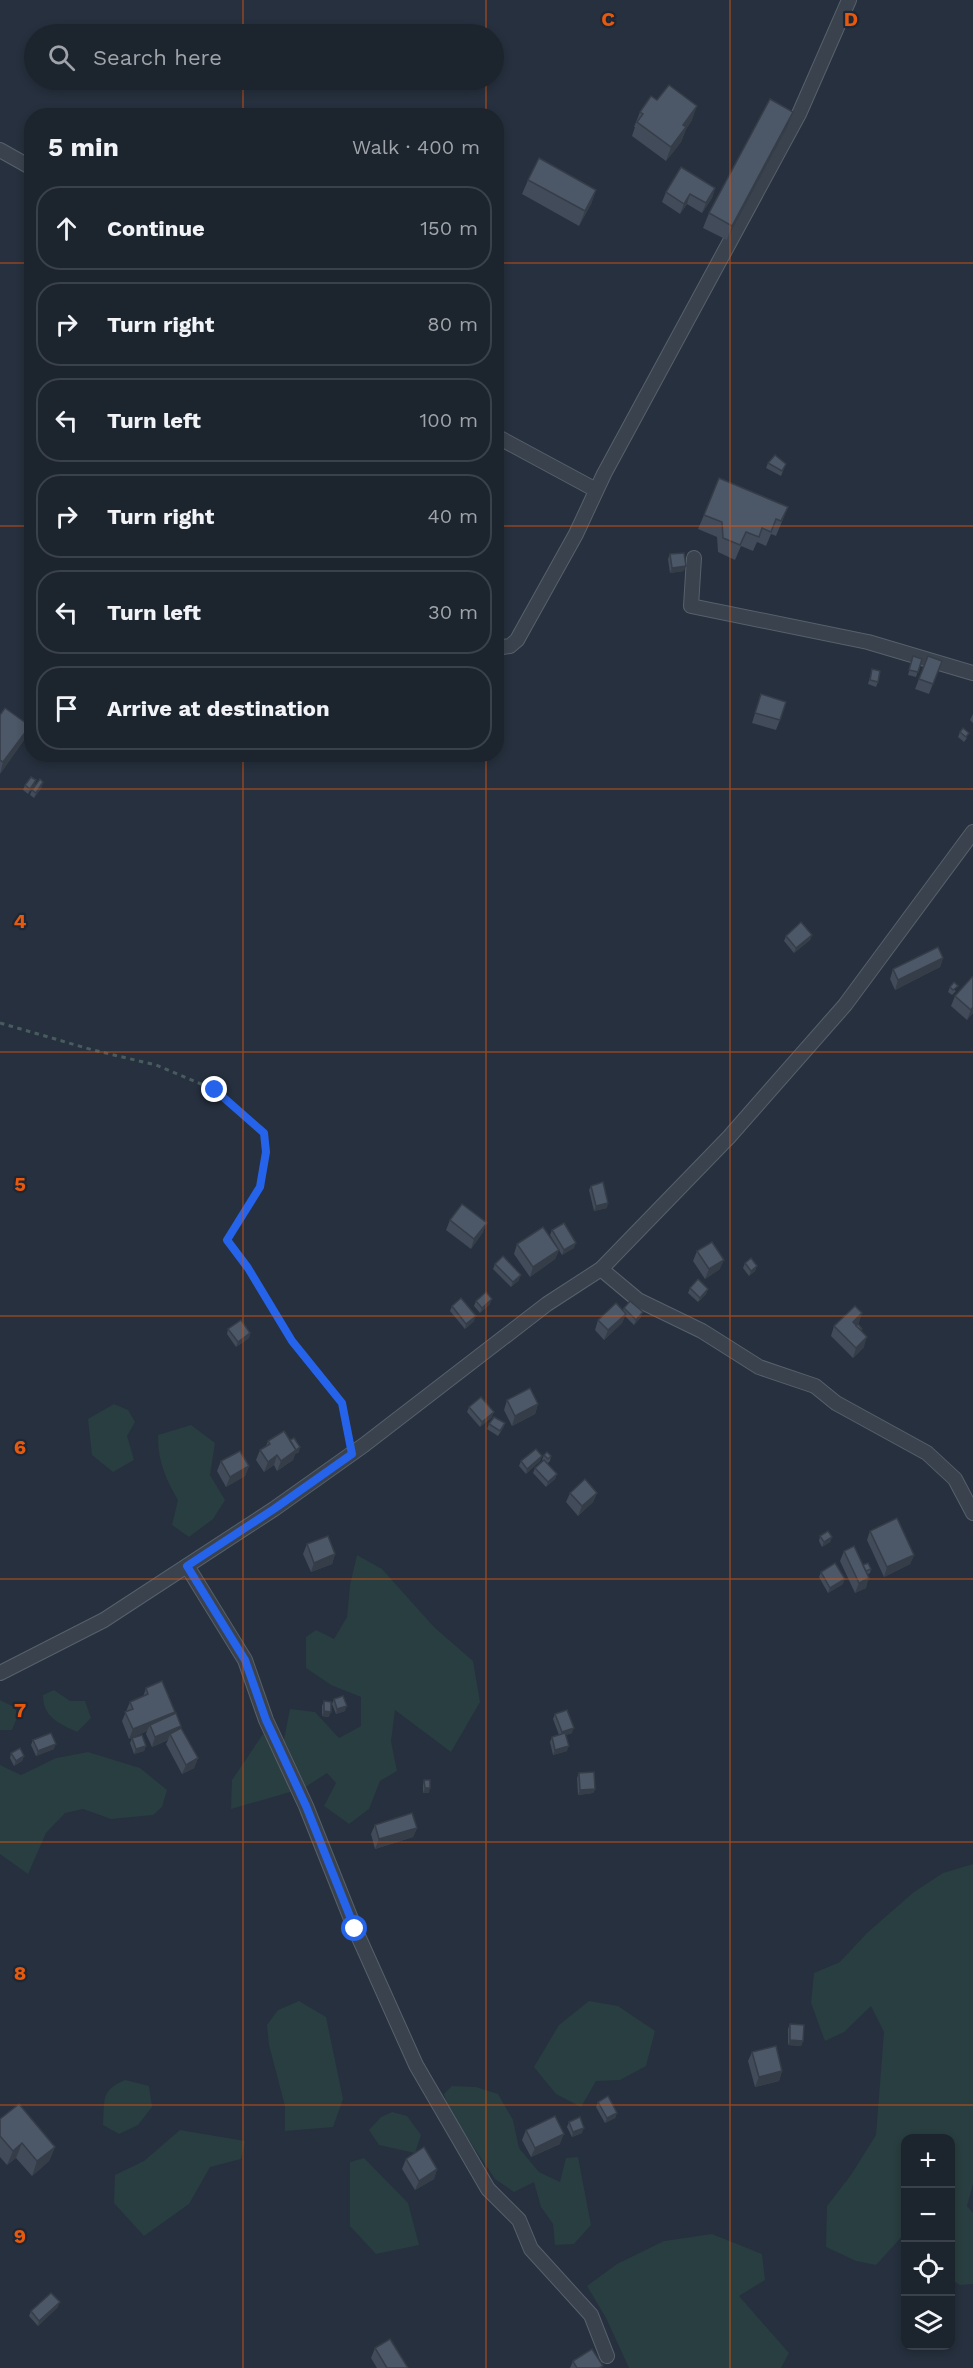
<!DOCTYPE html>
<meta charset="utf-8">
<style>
body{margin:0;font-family:"Work Sans",sans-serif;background:#29303a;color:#f1f3f6}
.controls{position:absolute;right:18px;bottom:18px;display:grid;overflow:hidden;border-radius:12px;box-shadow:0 3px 9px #0003}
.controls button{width:54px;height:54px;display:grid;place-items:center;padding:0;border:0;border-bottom:2px solid #3a414a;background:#1c242e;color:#f1f3f6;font:30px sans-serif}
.stop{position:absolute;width:18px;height:18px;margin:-14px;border:4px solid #2563eb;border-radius:50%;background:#fff}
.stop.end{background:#2563eb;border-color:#fff;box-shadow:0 2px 6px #0008}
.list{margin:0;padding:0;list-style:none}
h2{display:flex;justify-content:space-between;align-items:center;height:78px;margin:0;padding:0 24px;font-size:26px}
h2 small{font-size:20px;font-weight:400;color:#a0a4aa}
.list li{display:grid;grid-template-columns:39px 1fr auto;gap:18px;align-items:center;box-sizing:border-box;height:84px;margin:0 12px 12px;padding:0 12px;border:2px solid #3a414a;border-radius:24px}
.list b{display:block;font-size:22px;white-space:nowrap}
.list em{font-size:20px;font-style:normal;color:#a0a4aa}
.icon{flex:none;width:33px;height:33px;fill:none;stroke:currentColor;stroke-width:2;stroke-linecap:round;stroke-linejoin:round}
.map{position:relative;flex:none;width:973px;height:2368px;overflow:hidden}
.search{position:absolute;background:#1c242e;box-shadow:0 3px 9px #0003;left:24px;top:24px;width:480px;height:66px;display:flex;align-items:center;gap:15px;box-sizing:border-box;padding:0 21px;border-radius:33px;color:#a0a4aa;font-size:22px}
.panel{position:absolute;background:#1c242e;box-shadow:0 3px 9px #0003;left:24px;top:108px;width:480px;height:654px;border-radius:24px}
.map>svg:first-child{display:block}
.green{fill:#293e40}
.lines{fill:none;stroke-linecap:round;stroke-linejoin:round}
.minor-casing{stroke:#57606c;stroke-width:16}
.path{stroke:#485b5e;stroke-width:3;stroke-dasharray:4.5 4.5;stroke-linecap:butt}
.minor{stroke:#3a424e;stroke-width:14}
.wall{fill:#414b59}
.shaded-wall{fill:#353d48}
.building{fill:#4c5767;stroke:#353d48;stroke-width:1.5}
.route{stroke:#2563eb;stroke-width:8}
.grid{fill:none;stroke:#e8590c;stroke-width:1.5;stroke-opacity:0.55}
.grid-label{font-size:20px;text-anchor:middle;font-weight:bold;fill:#e8590c;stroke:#1e2733;stroke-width:4.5;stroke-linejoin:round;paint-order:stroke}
</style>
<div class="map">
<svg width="973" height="2368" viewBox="0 0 973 2368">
<rect width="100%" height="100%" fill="#26303e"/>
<g class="green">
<polygon points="114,1404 128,1410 135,1422 127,1436 134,1460 113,1472 92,1455 88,1419"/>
<path d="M191,1425L215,1443L210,1475L225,1500L213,1519L189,1537L172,1525L178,1500C165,1477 158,1462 158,1435Z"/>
<polygon points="357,1555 382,1569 434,1627 473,1661 480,1702 451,1752 395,1710 391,1741 397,1771 380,1781 369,1809 349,1824 324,1806 336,1783 327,1773 304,1788 231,1809 232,1780 263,1734 283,1744 290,1709 315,1712 339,1738 361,1726 361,1697 331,1685 306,1668 306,1637 316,1630 334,1639 347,1617 350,1585"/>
<path d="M54,1690L70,1701H85L91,1718L77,1732C58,1723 43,1717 43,1695Z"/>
<polygon points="0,1700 14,1707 18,1715 12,1730 0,1730"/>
<polygon points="88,1752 140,1768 167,1790 162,1807 153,1815 111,1819 83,1809 65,1813 46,1833 28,1874 0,1854 0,1765 21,1775 56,1758"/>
<polygon points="973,1864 973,2184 967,2206 973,2213 973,2284 960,2285 951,2279 950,2138 906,2138 905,2233 876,2265 856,2261 826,2247 827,2206 851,2175 876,2135 884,2032 871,2006 844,2032 825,2041 811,2003 814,1973 840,1962 867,1933 914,1892 943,1873"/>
<polygon points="299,2001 326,2017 343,2099 333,2127 285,2131 285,2106 269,2045 267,2025 278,2010"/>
<polygon points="589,2001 618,2006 655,2031 646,2066 620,2080 596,2081 581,2107 556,2094 534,2067 559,2025"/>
<path d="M125,2080L149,2086L152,2107L138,2125L119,2134L103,2125C105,2099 100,2091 125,2080Z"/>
<polygon points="452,2086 476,2087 498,2094 513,2120 519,2148 539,2172 560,2182 566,2158 578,2157 591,2225 574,2244 555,2245 553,2224 541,2207 534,2182 514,2192 495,2179 450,2112 444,2094"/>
<polygon points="392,2112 407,2116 421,2135 415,2153 379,2145 369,2130 381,2117"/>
<polygon points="180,2130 245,2141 241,2159 210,2167 189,2204 144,2236 114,2203 115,2175 144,2161"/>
<polygon points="364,2158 408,2203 419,2245 376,2254 350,2226 350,2162"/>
<polygon points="712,2234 762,2254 765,2280 739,2296 789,2353 781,2368 629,2368 606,2318 587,2286 617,2264 664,2241"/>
</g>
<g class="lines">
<g class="minor-casing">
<g id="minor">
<polyline points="0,150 32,168"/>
<polyline points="496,436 596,490"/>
<polyline points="694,558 691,606 868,642 973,673"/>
<polyline points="496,648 510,646 517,640 576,534 604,474 799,114 849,0"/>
<polyline points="601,1269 638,1300 702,1331 759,1367 815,1386 836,1403 927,1453 955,1479 973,1513"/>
<polyline points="187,1566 245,1660 266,1720 306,1806 355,1929 416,2065 488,2189 519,2220 531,2249 591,2315 607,2356"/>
<polyline points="0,1673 104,1620 274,1509 364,1445 547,1304 601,1269 729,1137 845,1005 973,832"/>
</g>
</g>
<polyline class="path" points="0,1023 93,1050 156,1065 215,1090 264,1133 266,1152 260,1187 227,1240 248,1268 292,1341 342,1403 349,1437"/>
<use href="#minor" class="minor"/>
</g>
<g class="wall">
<polygon points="657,100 692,120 686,129 681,142 666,161 632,136 635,127 634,127 640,112"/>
<polygon points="793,112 788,126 727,240 703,228 709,213"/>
<polygon points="528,180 596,190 591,204 579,226 522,194"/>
<polygon points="715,188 712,198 702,213 687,204 680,214 662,202 666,192"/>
<polygon points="768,463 786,464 781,476 766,468"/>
<polygon points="788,507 776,536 771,534 766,546 757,542 753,551 741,546 735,560 718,552 717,537 698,529 704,515"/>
<polygon points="670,554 684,571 670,573 668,559"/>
<polygon points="913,656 922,659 916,677 908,675"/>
<polygon points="928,656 942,661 929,694 915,689"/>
<polygon points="872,669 878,682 876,687 868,684"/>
<polygon points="761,694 780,720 776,730 752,723"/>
<polygon points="973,714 973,723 970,720"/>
<polygon points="0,715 24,740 0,774"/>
<polygon points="960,732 967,738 964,742 958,737"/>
<polygon points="25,785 35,785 28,794 23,790"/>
<polygon points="42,787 34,798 30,795 32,790"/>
<polygon points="812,935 810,940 794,953 784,941 786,936"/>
<polygon points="943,958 940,967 895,990 890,979 893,969"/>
<polygon points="973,978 973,1013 967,1020 951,1006 955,996"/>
<polygon points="950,987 956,991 952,995 948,992"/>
<polygon points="591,1186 607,1208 594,1211 589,1190"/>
<polygon points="450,1220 483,1232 471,1249 446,1230"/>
<polygon points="552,1230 574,1248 562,1255 559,1250 555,1259 530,1277 514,1254 517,1244 557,1246 550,1235"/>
<polygon points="697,1251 720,1269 705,1279 693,1261"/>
<polygon points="745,1263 757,1266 755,1271 749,1276 743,1268"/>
<polygon points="495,1264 519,1280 511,1287 493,1269"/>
<polygon points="690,1288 708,1289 706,1294 698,1302 688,1293"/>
<polygon points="476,1301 490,1304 480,1313 474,1306"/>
<polygon points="452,1306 474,1321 465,1329 450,1311"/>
<polygon points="624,1308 641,1317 634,1325 625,1316 622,1323 604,1340 595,1330 598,1320 623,1310"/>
<polygon points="859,1323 856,1326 862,1331 864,1347 853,1358 831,1336 834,1326"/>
<polygon points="228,1329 250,1333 249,1338 236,1347 227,1334"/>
<polygon points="507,1400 538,1404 535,1414 512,1426 504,1410"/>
<polygon points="469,1407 492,1417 480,1427 467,1412"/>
<polygon points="505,1423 503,1428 498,1436 487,1429 489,1424"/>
<polygon points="268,1441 299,1452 295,1454 293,1460 277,1471 274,1465 264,1472 256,1460 260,1450 266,1446"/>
<polygon points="544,1455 551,1456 550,1461 547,1464 557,1474 555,1479 546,1487 533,1473 535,1468 543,1461 542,1460"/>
<polygon points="542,1456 540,1461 526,1474 519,1466 521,1461"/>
<polygon points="221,1461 249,1466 245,1476 226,1487 217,1471"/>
<polygon points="570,1493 597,1493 593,1502 578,1516 566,1502"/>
<polygon points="870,1531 914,1555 910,1564 884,1577 867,1540"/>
<polygon points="820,1536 832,1537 830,1542 822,1547 819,1541"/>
<polygon points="307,1544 335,1554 332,1564 311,1572 303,1554"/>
<polygon points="844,1551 863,1565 871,1569 870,1573 868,1574 866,1588 855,1593 840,1561"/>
<polygon points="821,1572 843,1584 828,1593 819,1577"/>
<polygon points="146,1688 175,1712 174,1714 181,1726 180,1729 198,1758 194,1768 182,1774 166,1744 168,1740 152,1747 146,1734 147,1731 129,1739 122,1721 130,1702 143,1697"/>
<polygon points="334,1699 345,1711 336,1714 332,1704"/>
<polygon points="324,1701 329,1717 322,1716 322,1706"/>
<polygon points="555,1714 572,1733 566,1735 567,1751 553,1755 550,1742 552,1737 559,1735 553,1719"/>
<polygon points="132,1738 146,1746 144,1751 134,1754 130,1743"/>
<polygon points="33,1740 54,1749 36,1756 31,1745"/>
<polygon points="11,1753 24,1756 22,1761 14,1766 10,1758"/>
<polygon points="579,1773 595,1789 593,1793 578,1795 577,1778"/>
<polygon points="424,1780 429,1793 423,1793 423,1785"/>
<polygon points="375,1825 417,1828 413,1837 375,1849 371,1834"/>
<polygon points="790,2024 803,2041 801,2046 788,2045 788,2029"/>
<polygon points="752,2052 782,2071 779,2081 755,2087 748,2061"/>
<polygon points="598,2102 617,2113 615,2118 605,2123 596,2107"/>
<polygon points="0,2119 55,2147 49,2161 32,2176 16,2158 7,2165 0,2157"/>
<polygon points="569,2122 582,2133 572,2137 567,2127"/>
<polygon points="526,2130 560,2144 531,2157 522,2140"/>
<polygon points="406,2159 437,2169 434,2179 415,2190 402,2169"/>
<polygon points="58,2307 38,2326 29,2316 31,2311"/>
<polygon points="375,2348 408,2368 377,2368 371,2358"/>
<polygon points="573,2361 602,2368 570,2368"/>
</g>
<g class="shaded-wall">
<polygon points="697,106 692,120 686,129 681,142 666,161 671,147 683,125"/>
<polygon points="793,112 788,126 727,240 732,226"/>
<polygon points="715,188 712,198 702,213 706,203"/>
<polygon points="596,190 591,204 579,226 585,211"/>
<polygon points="690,194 687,204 680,214 684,204"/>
<polygon points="686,566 684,571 670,573 672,568"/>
<polygon points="30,726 24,740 0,774 3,762"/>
<polygon points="36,780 35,785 28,794 30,789"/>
<polygon points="43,782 42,787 34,798 36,793"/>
<polygon points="812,935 810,940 794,953 796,948"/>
<polygon points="943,958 940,967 895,990 898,980"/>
<polygon points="973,1007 973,1013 967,1020 971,1010"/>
<polygon points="608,1203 607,1208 594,1211 596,1206"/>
<polygon points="487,1223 483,1232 471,1249 474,1239"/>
<polygon points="576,1243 574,1248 562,1255 564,1250"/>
<polygon points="559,1250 555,1259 530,1277 533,1267"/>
<polygon points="724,1260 720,1269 705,1279 709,1269"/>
<polygon points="757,1266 755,1271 749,1276 751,1271"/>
<polygon points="521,1275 519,1280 511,1287 513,1282"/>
<polygon points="708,1289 706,1294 698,1302 700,1298"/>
<polygon points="492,1299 490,1304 480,1313 482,1308"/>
<polygon points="643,1312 641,1317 634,1325 636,1320"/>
<polygon points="862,1313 859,1323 849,1332 853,1322"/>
<polygon points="626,1314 622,1323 604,1340 608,1330"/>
<polygon points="476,1316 474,1321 465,1329 466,1324"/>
<polygon points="250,1333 249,1338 236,1347 238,1342"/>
<polygon points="867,1337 864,1347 853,1358 856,1348"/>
<polygon points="538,1404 535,1414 512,1426 515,1416"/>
<polygon points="494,1412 492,1417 480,1427 482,1422"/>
<polygon points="300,1447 299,1452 295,1454 293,1460 277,1471 281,1461"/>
<polygon points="277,1455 274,1465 264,1472 268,1462"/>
<polygon points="542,1456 540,1461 526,1474 527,1469"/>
<polygon points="249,1466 245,1476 226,1487 230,1477"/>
<polygon points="557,1474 555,1479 546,1487 548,1482"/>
<polygon points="597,1493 593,1502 578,1516 582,1506"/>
<polygon points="832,1537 830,1542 822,1547 824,1542"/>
<polygon points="335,1554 332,1564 311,1572 314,1563"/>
<polygon points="914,1555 910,1564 884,1577 887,1567"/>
<polygon points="869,1578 866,1588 855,1593 859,1583"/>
<polygon points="845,1579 843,1584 828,1593 830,1588"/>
<polygon points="347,1706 345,1711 336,1714 337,1709"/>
<polygon points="324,1711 331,1712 329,1717 322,1716"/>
<polygon points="175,1712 171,1722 150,1725 147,1731 129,1739 133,1729"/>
<polygon points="181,1726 178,1736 170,1734 168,1740 152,1747 155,1737"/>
<polygon points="574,1728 572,1733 560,1737 562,1732"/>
<polygon points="56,1744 54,1749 36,1756 38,1751"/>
<polygon points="146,1746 144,1751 134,1754 136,1749"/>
<polygon points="569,1746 567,1751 553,1755 555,1750"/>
<polygon points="24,1756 22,1761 14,1766 16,1761"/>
<polygon points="198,1758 194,1768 182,1774 186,1765"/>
<polygon points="425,1788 430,1788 429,1793 423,1793"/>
<polygon points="595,1789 593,1793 578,1795 580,1790"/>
<polygon points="417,1828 413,1837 375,1849 379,1839"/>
<polygon points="790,2040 803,2041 801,2046 788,2045"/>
<polygon points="782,2071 779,2081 755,2087 759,2077"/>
<polygon points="617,2113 615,2118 605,2123 607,2118"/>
<polygon points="584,2128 582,2133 572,2137 573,2132"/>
<polygon points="564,2134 560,2144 531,2157 535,2148"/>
<polygon points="22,2143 16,2158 7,2165 13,2151"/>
<polygon points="55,2147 49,2161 32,2176 37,2161"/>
<polygon points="437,2169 434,2179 415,2190 419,2181"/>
<polygon points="60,2302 58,2307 38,2326 39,2321"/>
</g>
<g class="building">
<polygon points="669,85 697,106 683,125 686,127 671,147 637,122 643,114 640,112 651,96 657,100"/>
<polygon points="770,99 793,112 732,226 709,213"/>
<polygon points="539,158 596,190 585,211 528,180"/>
<polygon points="681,167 715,188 706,203 690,194 684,204 666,192"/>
<polygon points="775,455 786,464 782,471 768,463"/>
<polygon points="719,478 788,507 781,521 776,519 771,532 762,528 759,537 746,532 740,545 723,538 722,522 704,515"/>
<polygon points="684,553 686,566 672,568 670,554"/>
<polygon points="913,656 922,659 918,672 909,670"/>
<polygon points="928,656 942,661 933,684 919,679"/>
<polygon points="872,669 880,671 878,682 870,680"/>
<polygon points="761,694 786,702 780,720 755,713"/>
<polygon points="5,708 30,726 3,762 0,760 0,715"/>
<polygon points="963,728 969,733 966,737 960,732"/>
<polygon points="31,777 36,780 30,789 25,785"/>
<polygon points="40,779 43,782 36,793 32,790"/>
<polygon points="801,922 812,935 796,948 786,936"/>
<polygon points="938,947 943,958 898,980 893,969"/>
<polygon points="972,977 973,978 973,1007 971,1010 955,996"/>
<polygon points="954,982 958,986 953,990 950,987"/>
<polygon points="603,1182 608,1203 596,1206 591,1186"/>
<polygon points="462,1204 487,1223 474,1239 450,1220"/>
<polygon points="564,1223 576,1243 564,1250 552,1230"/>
<polygon points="543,1227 559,1250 533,1267 517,1244"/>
<polygon points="712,1242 724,1260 709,1269 697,1251"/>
<polygon points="503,1256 521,1275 513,1282 495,1264"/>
<polygon points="751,1258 757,1266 751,1271 745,1263"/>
<polygon points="698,1279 708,1289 700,1298 690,1288"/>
<polygon points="486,1292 492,1299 482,1308 476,1301"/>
<polygon points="461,1298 476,1316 466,1324 452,1306"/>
<polygon points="630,1301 643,1312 636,1320 624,1308"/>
<polygon points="616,1303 626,1314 608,1330 598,1320"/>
<polygon points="855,1306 862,1313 853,1322 867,1337 856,1348 834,1326"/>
<polygon points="241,1320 250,1333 238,1342 228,1329"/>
<polygon points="858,1324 862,1329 861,1330 856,1326"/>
<polygon points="530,1388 538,1404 515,1416 507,1400"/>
<polygon points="481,1397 494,1412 482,1422 469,1407"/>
<polygon points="494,1417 505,1423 500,1431 489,1424"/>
<polygon points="284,1431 296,1450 281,1461 277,1455 268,1462 260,1450 270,1444 268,1441"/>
<polygon points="294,1438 300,1447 296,1450 290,1440"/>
<polygon points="536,1449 542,1456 527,1469 521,1461"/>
<polygon points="240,1451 249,1466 230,1477 221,1461"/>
<polygon points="547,1452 551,1456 548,1459 544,1455"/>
<polygon points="544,1460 557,1474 548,1482 535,1468"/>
<polygon points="585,1479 597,1493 582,1506 570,1493"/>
<polygon points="897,1518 914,1555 887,1567 870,1531"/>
<polygon points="828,1531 832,1537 824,1542 820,1536"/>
<polygon points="328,1536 335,1554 314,1563 307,1544"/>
<polygon points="854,1546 869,1578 859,1583 844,1551"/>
<polygon points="835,1563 845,1579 830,1588 821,1572"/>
<polygon points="868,1563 871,1569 866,1571 863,1565"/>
<polygon points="162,1681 175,1712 133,1729 125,1712 133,1709 130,1702 148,1694 146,1688"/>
<polygon points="343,1696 347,1706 337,1709 334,1699"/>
<polygon points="324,1701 331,1702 331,1712 324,1711"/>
<polygon points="567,1710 574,1728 562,1732 555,1714"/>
<polygon points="176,1713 181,1726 155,1737 150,1725"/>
<polygon points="181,1728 198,1758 186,1765 170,1734"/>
<polygon points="51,1733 56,1744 38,1751 33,1740"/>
<polygon points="565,1733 569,1746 555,1750 552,1737"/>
<polygon points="142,1735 146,1746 136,1749 132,1738"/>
<polygon points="20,1748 24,1756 16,1761 11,1753"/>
<polygon points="594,1772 595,1789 580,1790 579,1773"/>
<polygon points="424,1780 430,1780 430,1788 425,1788"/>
<polygon points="412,1813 417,1828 379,1839 375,1825"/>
<polygon points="790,2024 804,2025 803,2041 790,2040"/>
<polygon points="776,2046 782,2071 759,2077 752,2052"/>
<polygon points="608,2096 617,2113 607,2118 598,2102"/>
<polygon points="19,2104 55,2147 37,2161 22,2143 13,2151 0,2136 0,2119"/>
<polygon points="555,2116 564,2134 535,2148 526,2130"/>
<polygon points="580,2117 584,2128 573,2132 569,2122"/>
<polygon points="424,2147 437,2169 419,2181 406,2159"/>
<polygon points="51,2293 60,2302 39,2321 31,2311"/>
<polygon points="390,2339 408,2368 387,2368 375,2348"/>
<polygon points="592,2349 603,2366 599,2368 577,2368 573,2361"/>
</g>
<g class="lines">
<polyline class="route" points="215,1090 264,1133 266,1152 260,1187 227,1240 248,1268 292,1341 342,1403 352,1454 274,1509 187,1566 245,1660 266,1720 306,1806 355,1929"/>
</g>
<path class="grid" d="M243,0V34M486,0V34M730,0V2368M243,80V116M486,80V116M0,263H32M496,263H973M0,526H32M496,526H973M243,754V2368M486,754V2368M0,789H973M0,1052H973M0,1316H973M0,1579H973M0,1842H973M0,2105H973"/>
<g class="grid-label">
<text x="608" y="26">C</text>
<text x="851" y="26">D</text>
<text x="20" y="928">4</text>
<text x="20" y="1191">5</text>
<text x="20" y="1454">6</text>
<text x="20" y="1717">7</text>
<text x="20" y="1980">8</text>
<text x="20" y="2243">9</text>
</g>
</svg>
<div class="controls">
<button>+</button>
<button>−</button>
<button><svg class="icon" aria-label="locate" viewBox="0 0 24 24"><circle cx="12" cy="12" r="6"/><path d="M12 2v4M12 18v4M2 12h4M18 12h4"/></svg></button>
<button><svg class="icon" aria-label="layers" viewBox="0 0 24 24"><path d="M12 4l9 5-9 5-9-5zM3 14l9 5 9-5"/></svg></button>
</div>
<div class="stop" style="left:355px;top:1929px"></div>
<div class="stop end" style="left:215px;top:1090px"></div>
<div class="search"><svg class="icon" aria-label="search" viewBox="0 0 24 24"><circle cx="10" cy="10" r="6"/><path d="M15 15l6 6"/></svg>Search here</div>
<section class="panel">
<h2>5 min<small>Walk · 400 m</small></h2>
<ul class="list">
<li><svg class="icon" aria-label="ahead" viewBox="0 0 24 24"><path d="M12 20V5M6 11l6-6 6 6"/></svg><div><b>Continue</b></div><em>150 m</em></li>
<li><svg class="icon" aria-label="right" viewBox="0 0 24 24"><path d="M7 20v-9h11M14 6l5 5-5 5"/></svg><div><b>Turn right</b></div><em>80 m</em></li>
<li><svg class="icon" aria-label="left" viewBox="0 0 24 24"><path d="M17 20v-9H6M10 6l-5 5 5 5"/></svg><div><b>Turn left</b></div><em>100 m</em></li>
<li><svg class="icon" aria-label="right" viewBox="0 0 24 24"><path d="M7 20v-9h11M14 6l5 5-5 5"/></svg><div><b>Turn right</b></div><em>40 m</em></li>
<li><svg class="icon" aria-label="left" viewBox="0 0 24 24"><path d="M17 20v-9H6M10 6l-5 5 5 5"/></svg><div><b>Turn left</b></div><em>30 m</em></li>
<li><svg class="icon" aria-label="arrive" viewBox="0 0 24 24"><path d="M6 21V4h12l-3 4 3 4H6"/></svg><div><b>Arrive at destination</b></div></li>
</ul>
</section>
</div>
